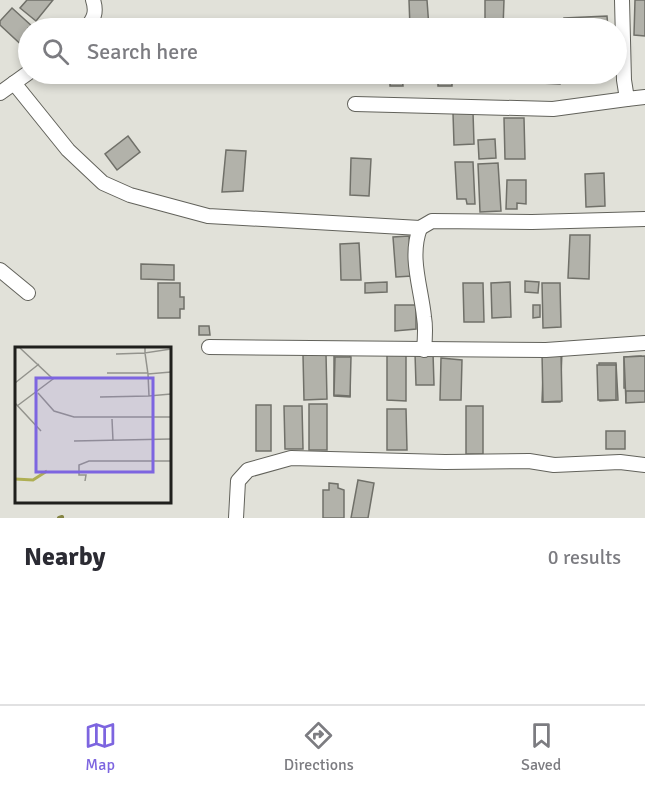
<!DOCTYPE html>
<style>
body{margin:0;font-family:Signika,sans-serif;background:#f7f7f7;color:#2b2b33}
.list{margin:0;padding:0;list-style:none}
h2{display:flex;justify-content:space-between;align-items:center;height:78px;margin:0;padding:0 24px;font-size:26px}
h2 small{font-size:20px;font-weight:400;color:#7c7c81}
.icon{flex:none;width:33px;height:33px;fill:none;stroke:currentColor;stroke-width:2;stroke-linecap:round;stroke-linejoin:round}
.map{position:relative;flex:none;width:645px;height:518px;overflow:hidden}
.search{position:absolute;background:#fff;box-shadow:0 3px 9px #0003;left:18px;right:18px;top:18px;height:66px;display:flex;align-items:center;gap:15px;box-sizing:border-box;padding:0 21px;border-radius:33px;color:#7c7c81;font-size:22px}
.sheet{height:186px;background:#fff}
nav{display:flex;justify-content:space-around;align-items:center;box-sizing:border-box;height:84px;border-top:2px solid #e1e1e2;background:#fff;font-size:16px;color:#7c7c81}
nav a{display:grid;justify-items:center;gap:3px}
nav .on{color:#7d65e0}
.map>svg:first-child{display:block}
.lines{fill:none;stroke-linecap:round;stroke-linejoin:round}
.stream{stroke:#848442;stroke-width:4}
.building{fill:#b2b2aa;stroke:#707069;stroke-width:1.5}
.minor-casing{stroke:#62625b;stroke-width:16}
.minor{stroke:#fff;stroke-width:14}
.inset-river{fill:none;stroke:#afaf53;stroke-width:3}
.inset-road{fill:none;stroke:#93938d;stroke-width:1.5}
.view{fill:#7d65e0;fill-opacity:0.15;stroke:#7d65e0;stroke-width:3}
.inset-edge{fill:none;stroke:#1f1f1c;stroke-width:3}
</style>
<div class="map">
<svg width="645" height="518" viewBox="0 0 645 518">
<rect width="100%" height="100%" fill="#e1e1d9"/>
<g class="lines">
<polyline class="stream" points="59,518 62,517"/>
</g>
<g class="building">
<polygon points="27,0 53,0 36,21 20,8"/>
<polygon points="409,0 427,0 429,28 410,28"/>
<polygon points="485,0 504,0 503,28 485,28"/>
<polygon points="635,0 645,0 645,36 634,35"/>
<polygon points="12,8 34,28 28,28 28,51 0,25 0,21"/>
<polygon points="607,16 608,28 565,28 564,18"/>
<polygon points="381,74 402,74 403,86 390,86 390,82 381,82"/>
<rect x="438" y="74" width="14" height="12"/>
<polygon points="461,74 483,74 483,79 461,80"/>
<polygon points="541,74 560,74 560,84 541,83"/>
<polygon points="473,112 474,144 454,145 453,113"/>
<polygon points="504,118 524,118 525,159 505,159"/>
<polygon points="128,136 140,152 117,170 105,154"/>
<polygon points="495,139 496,158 479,159 478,140"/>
<polygon points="226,150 246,151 243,191 222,192"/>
<polygon points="351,158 371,159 369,196 350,195"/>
<polygon points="455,162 473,162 475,204 467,204 466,199 457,199"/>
<polygon points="498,163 501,211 480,212 478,164"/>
<polygon points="604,173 605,206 586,207 585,174"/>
<polygon points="507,180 526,180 526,204 517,203 517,209 506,209"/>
<polygon points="570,235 590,235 589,279 568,278"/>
<polygon points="409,236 412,276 396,277 393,237"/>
<polygon points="359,243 361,280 341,280 340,244"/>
<polygon points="141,264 174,265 174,280 141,279"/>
<polygon points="525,281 539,282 538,293 525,292"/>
<polygon points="387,282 387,292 365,293 365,283"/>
<polygon points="510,282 511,317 492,318 491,283"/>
<polygon points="158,283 180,283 180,297 184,297 184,309 180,309 180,318 158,318"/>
<polygon points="463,283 483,283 484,322 464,322"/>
<polygon points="542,283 560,283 561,327 543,328"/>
<polygon points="395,305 416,305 416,329 395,331"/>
<polygon points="533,305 540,305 540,317 533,318"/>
<polygon points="199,326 209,326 210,335 199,335"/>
<rect x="305" y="349" width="20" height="47"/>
<polygon points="334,351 350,351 350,397 334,396"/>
<polygon points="404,351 405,400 389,400 388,352"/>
<polygon points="544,351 562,351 560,402 542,402"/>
<polygon points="387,352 406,353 406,401 387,400"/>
<polygon points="415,353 433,353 434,385 416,385"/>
<polygon points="542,353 561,353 562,401 543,402"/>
<polygon points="326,354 327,399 304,400 303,355"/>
<polygon points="641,356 641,366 645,366 645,388 624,388 624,357"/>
<polygon points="645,356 645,401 626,402 624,357"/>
<polygon points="335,357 351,357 350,396 334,395"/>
<polygon points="441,358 462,360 461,400 440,400"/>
<polygon points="599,363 616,363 618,400 600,401"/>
<polygon points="597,365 616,365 616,400 598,400"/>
<polygon points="626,391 645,391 645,402 626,403"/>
<rect x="309" y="404" width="18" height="46"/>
<rect x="256" y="405" width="15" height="46"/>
<polygon points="284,406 302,406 303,449 285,449"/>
<rect x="466" y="406" width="17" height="48"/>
<polygon points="387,409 406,409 407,450 387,450"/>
<rect x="606" y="431" width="19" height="18"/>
<polygon points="358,480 374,483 368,518 351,518"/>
<polygon points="329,483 338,484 338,488 344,490 344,518 323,518 323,490 329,490"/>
</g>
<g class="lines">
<g class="minor-casing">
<g id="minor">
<polyline points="622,0 624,80 627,99 645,97"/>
<path d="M86,28C94,19 97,12 93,0"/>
<polyline points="14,83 68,150 103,183 130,195 208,216 420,228 432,221 532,222 645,219"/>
<polyline points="0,93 28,73"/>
<polyline points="355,104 553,109 627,99"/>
<path d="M420,228C409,257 421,287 424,317C426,328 425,339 424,350"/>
<polyline points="0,270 28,293"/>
<polyline points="209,347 546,350 645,343"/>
<polyline points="236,518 238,481 248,470 291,458 445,462 529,461 554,465 620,462 645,465"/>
</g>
</g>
<use href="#minor" class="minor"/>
</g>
<g transform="translate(15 347)">
<rect width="156" height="156" fill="#e1e1d9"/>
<path class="inset-river" d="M0,132L18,133L32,124"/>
<path class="inset-road" d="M130,1V6L156,2M101,7L130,6L133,27L156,25M92,26H133M133,27L134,49L156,47M0,36L24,17M23,46L39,64L59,70H156M85,50L134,49M0,56L26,84M2,59L38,32L5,1M97,72L98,94M59,94L156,92M70,134L71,128H64V118L74,114H156"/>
<path class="view" d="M21,31H138V125H21Z"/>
<rect width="156" height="156" class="inset-edge"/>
</g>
</svg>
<div class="search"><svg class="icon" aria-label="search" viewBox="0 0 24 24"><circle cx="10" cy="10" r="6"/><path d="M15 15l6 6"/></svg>Search here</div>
</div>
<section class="sheet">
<h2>Nearby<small>0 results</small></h2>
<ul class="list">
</ul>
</section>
<nav>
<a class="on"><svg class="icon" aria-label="map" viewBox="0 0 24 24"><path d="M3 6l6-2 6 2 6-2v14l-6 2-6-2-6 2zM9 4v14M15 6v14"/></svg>Map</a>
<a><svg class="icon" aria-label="directions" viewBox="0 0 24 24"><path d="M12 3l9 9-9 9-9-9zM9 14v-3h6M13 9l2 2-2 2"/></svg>Directions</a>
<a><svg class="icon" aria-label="saved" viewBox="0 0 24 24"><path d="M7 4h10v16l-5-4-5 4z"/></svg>Saved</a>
</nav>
